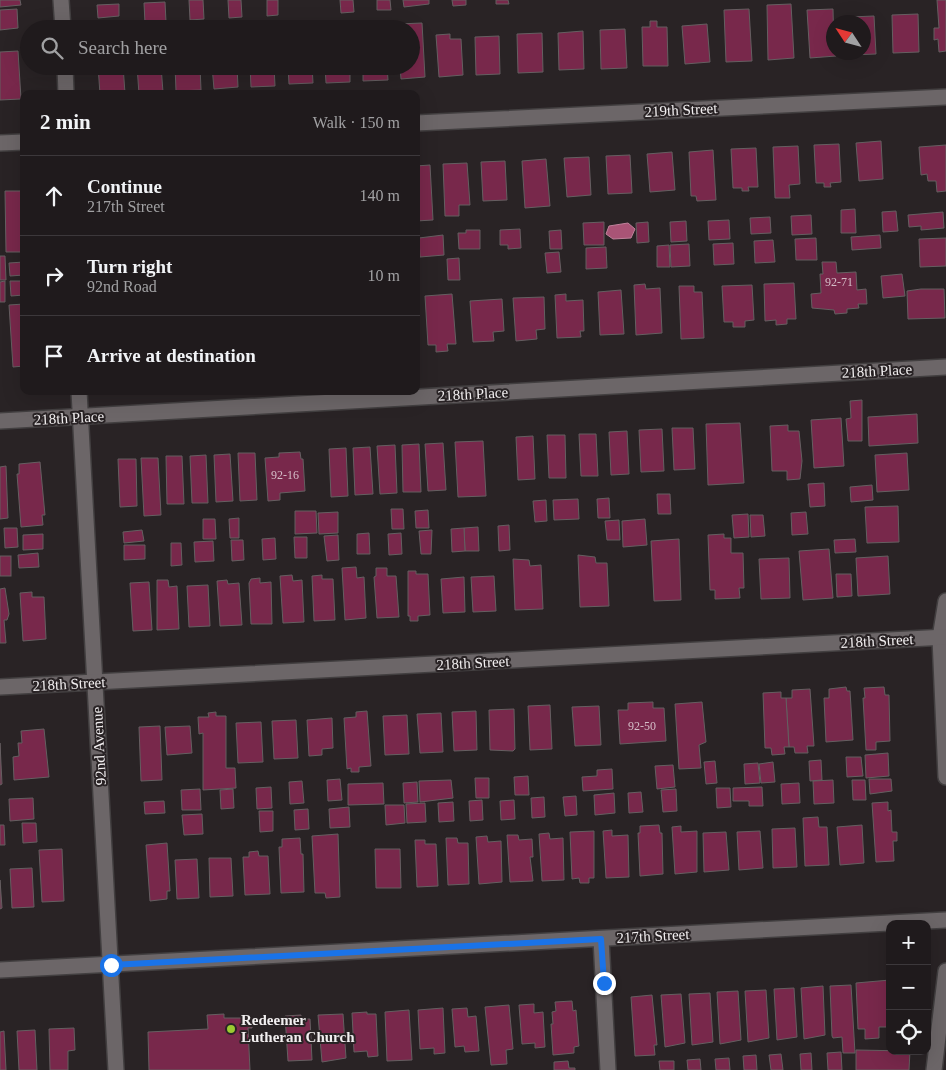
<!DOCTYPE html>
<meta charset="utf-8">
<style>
body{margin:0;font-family:"Times New Roman",serif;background:#272325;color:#f1f3f6}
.controls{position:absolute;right:15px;bottom:15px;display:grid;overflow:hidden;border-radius:10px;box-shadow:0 5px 20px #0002}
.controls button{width:45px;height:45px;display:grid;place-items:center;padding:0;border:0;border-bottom:1px solid #3c383b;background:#1f1a1c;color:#f1f3f6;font:25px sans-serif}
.compass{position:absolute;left:826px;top:15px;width:45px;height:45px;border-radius:50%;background:#1f1a1c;box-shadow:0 5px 20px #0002;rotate:306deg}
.stop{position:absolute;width:15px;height:15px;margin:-11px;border:4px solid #1a73e8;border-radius:50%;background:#fff}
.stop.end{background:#1a73e8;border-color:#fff;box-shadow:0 1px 5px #0008}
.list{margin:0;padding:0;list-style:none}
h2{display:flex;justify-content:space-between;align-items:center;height:65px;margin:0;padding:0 20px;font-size:21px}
h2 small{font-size:16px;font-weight:400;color:#a1a1a3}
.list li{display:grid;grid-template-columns:32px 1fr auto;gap:15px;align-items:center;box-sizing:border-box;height:80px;padding:0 20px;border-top:1px solid #3c383b}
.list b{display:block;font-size:19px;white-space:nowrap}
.list p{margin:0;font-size:16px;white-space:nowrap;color:#a1a1a3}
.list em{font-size:16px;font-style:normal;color:#a1a1a3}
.icon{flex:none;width:28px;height:28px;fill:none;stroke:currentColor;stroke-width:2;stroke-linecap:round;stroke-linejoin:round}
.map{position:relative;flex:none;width:946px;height:1070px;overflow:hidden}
.search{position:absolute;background:#1f1a1c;box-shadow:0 5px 20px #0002;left:20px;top:20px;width:400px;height:55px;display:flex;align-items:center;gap:12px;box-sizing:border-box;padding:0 18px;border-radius:28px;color:#a1a1a3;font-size:19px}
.panel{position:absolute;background:#1f1a1c;box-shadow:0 5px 20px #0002;left:20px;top:90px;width:400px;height:305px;border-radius:10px}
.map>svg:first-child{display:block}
.water{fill:#a95476;stroke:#bf829b}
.building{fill:#78284b;stroke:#655f61}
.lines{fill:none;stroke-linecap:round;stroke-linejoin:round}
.minor-casing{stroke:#423f40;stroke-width:18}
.minor{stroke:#6c6668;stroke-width:15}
.route{stroke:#1a73e8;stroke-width:6}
.poi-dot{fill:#9cca31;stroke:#292325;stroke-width:2}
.labels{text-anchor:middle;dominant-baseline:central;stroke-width:4;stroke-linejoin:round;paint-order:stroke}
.number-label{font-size:12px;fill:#d4bdc7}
.street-label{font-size:15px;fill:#f2eff0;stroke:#292325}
.poi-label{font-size:15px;font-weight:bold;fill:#f2eff0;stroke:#292325;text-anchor:start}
</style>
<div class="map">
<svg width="946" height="1070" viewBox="0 0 946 1070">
<rect width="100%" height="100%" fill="#292325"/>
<polygon class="water" points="628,223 635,229 631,238 613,239 606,234 609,226"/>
<g class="building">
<polygon points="0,0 20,0 21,5 0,7"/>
<polygon points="189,0 203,0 204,19 190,20"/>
<polygon points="228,0 241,0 242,17 229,18"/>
<polygon points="267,0 278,0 278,15 267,16"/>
<polygon points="340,0 353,0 354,12 341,13"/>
<polygon points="377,0 390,0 391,10 377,10"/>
<polygon points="403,0 429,0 429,4 404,7"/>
<polygon points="452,0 466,0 466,5 453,6"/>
<polygon points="496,0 508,0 509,4 496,4"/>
<polygon points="937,0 946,0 946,51 939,52 938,39 934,40 934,28 939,28"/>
<polygon points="165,2 166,22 145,23 144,3"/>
<polygon points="119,4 119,16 98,18 97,5"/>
<polygon points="791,4 794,58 768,60 767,5"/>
<polygon points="17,9 18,28 0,30 0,10"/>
<polygon points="749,9 752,61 726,62 724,10"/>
<polygon points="833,9 834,52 836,56 810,58 807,10"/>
<polygon points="918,14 919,52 893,53 892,15"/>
<polygon points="874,16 876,54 851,55 851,52 864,52 864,22 850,22 850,17"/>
<polygon points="650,21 657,21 657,27 667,27 668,66 643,66 642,27 650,27"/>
<polygon points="422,23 425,77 401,79 400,66 411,66 411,29 398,29 398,24"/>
<polygon points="707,24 710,62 685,64 682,26"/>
<rect x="362" y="27" width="25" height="2"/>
<polygon points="625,29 627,68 601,69 600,30"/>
<polygon points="583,31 584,69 559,70 558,33"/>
<polygon points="542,33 543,72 518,73 517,34"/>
<polygon points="450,34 450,39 461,39 463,75 439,77 436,35"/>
<polygon points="499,36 500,74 476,75 475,37"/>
<polygon points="18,51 21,99 0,100 0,52"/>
<polygon points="98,66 123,66 125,93 100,94"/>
<polygon points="137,66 161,66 163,92 139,94"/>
<polygon points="175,66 200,66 201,90 176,91"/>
<polygon points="212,66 237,66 238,87 214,89"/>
<polygon points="250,66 274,66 275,86 251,87"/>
<polygon points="288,66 312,66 313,83 289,84"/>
<polygon points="325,66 350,66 350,82 326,83"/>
<polygon points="363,66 387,66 388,80 363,81"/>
<polygon points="881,141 883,179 859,181 856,143"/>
<polygon points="839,144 841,182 830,183 831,187 824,187 824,183 816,183 814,145"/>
<polygon points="946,145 946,191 937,192 936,181 928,181 927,174 921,175 919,147"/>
<polygon points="798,146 800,184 789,185 790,198 775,198 773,147"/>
<polygon points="756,148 758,187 748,187 749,191 742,191 742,188 733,188 731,149"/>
<polygon points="713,150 716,200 697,201 696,196 691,196 689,152"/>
<polygon points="672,152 675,190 650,192 647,154"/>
<polygon points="630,155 632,193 608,194 606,156"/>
<polygon points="589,157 591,195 567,197 564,158"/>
<polygon points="546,159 550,206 525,208 522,161"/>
<polygon points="505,161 507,200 483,201 481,162"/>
<polygon points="467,163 470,205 459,205 459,216 445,216 443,164"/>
<polygon points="430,165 433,220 416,221 416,166"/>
<polygon points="5,191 24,191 24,252 6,252"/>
<polygon points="855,209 856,233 841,233 841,210"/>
<polygon points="896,211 898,231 883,232 882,212"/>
<polygon points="943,212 944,228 921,230 921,226 909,227 908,215"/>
<polygon points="811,215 812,234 792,235 791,216"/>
<polygon points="770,217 771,233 751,234 750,218"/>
<polygon points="729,220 730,239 709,240 708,221"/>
<polygon points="686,221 687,241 671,242 670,222"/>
<polygon points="604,222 604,245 584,245 583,223"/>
<polygon points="648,222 649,242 637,243 636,223"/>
<polygon points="520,229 521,248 508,249 508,245 500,245 500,230"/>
<polygon points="466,230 480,230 480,249 459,249 458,233 466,233"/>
<polygon points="561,230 562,249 550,249 549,231"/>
<polygon points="443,235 444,255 420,257 419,238"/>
<polygon points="880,235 881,248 852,250 851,237"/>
<polygon points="816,238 817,260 796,260 795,239"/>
<polygon points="946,238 946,266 920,267 919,239"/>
<polygon points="773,240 775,262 755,263 754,241"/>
<polygon points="733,243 734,264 714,265 713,244"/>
<polygon points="689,244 690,266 671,267 670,245"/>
<polygon points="669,245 670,267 657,267 657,246"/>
<polygon points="606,247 607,268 586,269 586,248"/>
<polygon points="559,252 561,272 547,273 545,253"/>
<polygon points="0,256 5,256 6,280 0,280"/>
<polygon points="459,258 460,280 448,280 447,259"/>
<polygon points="24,262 24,275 10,276 9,263"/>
<polygon points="822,262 836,262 837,273 856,272 857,290 866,289 867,304 858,304 859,308 847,309 847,313 835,314 834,310 812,308 811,294 821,293 820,274 823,274"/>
<polygon points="902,274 905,296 883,298 881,276"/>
<polygon points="5,281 5,302 0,302 0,282"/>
<polygon points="10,281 24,281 24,295 11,296"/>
<polygon points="794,283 796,319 787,319 787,324 776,325 776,320 765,321 764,284"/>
<polygon points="645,284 646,289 660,288 662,333 636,335 634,285"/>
<polygon points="752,285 754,320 745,321 745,327 733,327 733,322 724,322 722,286"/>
<polygon points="679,286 694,286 694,292 702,292 704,338 681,339"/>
<polygon points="921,289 944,289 945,318 908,319 907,291"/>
<polygon points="621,290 624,334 600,335 598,292"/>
<polygon points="452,294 456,344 447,344 448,351 436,352 436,345 428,345 425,296"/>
<polygon points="566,294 566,301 583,300 584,331 580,331 581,337 557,338 555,295"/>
<polygon points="544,297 545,329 536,330 537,339 516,341 513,298"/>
<polygon points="502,299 504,331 493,332 494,341 473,342 470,301"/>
<polygon points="24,304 24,366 13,367 9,305"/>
<polygon points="862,400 862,441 848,441 846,419 851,418 850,401"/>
<polygon points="917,414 918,443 869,446 868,417"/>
<polygon points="841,418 844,466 814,468 811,420"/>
<polygon points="740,423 744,483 708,485 706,424"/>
<polygon points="788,425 788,431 799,431 802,461 800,479 787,480 787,471 772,471 770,426"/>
<polygon points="672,428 693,428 695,469 674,470"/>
<polygon points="662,429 664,471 641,472 639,430"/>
<polygon points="627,431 629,474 611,475 609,432"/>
<polygon points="579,434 596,434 598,476 581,476"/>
<polygon points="547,435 565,435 566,478 549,478"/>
<polygon points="533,436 535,479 518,480 516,437"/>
<polygon points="483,441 486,496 458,497 455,442"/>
<polygon points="443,443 446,490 428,491 425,444"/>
<polygon points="419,444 421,492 403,492 402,445"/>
<polygon points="395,445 397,493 380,494 377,446"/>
<polygon points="370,447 373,494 355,495 353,448"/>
<polygon points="346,448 348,496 331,497 329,449"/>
<polygon points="300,452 301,459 303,459 305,491 280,493 280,500 268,501 265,458 279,457 279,453"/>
<polygon points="238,453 255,453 257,500 240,501"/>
<polygon points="907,453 909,490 877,492 875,455"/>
<polygon points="230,454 233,501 216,502 214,455"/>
<polygon points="206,455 208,503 192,503 190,456"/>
<polygon points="166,456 182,456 184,504 167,504"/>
<polygon points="141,458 158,458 161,515 144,516"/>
<polygon points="118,459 136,459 137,506 120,507"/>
<polygon points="40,462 45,515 42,515 43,525 21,527 17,474 19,474 19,464"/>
<polygon points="6,466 8,518 0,519 0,467"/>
<polygon points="824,483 825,506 810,507 808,484"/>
<polygon points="872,485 873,500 851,502 850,487"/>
<polygon points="657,494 670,494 671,514 658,514"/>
<polygon points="609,498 610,518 598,518 597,499"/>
<polygon points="578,499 579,519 554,520 553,500"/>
<polygon points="546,500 547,521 535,522 533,501"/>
<polygon points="898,506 899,542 867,543 865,507"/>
<polygon points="391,509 403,509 404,529 392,529"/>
<polygon points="428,510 429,528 416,528 415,511"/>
<polygon points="295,511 316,511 317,533 295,534"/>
<polygon points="338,512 338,533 319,534 318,513"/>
<polygon points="806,512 808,534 792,535 791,513"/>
<polygon points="748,514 749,537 734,538 732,515"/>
<polygon points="750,515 763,515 765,536 751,537"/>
<polygon points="239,518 239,538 230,538 229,519"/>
<polygon points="203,519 215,519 216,539 203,539"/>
<polygon points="645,519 647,545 623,547 622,521"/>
<polygon points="619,520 620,540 607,540 605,521"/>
<polygon points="509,525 510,550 499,551 498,526"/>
<polygon points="478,527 479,551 465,551 464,528"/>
<polygon points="4,528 17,528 18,547 5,548"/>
<polygon points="464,528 465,551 452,552 451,529"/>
<polygon points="142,530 144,541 124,543 123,532"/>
<polygon points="432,530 431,554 421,554 419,531"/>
<polygon points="369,533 370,554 357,554 357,534"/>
<polygon points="401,533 402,554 389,555 388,534"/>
<polygon points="43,534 43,549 23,550 23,535"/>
<polygon points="724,534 724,538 731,538 731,553 743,553 744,588 739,588 740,598 715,599 715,590 710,590 708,535"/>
<polygon points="338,535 339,560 327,561 324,536"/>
<polygon points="294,537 307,537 307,558 295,558"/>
<polygon points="275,538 276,559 263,560 262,539"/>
<polygon points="679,539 681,600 654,601 651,541"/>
<polygon points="855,539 856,552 835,553 834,540"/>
<polygon points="231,540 243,540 244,560 232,561"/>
<polygon points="213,541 214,561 195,562 194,542"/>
<polygon points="171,543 181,543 182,565 171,566"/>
<polygon points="124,545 145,545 145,559 124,560"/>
<polygon points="829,549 833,598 803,600 799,551"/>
<polygon points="38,553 39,567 19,568 18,555"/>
<polygon points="578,555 595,557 596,563 607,563 609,606 580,607"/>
<rect x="0" y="556" width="11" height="20"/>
<polygon points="888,556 890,594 858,596 856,558"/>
<polygon points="789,558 790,598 761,599 759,559"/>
<polygon points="513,559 529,560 530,566 541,565 543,609 515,610"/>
<polygon points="356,567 357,578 364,577 366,618 345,620 342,568"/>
<polygon points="376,568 387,568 387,576 396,576 399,617 377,618 374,577 376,576"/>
<polygon points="408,571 416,571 416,574 428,574 430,615 418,616 418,621 410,621 410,616 408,616"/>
<polygon points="836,574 851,574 852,596 837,597"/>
<polygon points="292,575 293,581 302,580 304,622 283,623 280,576"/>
<polygon points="322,575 322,579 333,579 335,620 314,621 312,576"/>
<polygon points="494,576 496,611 473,612 471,577"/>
<polygon points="464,577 465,612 443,613 441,579"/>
<polygon points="260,578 260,583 271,582 272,624 251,624 249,583 251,579"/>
<polygon points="157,580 168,580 169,587 177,586 179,629 157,630"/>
<polygon points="227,580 228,584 239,583 242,625 220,626 217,581"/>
<polygon points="149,582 152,630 133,631 130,583"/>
<polygon points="208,585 210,626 189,627 187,586"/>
<polygon points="5,588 9,614 7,620 4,620 6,643 0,643 0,589"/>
<polygon points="32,592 32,597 44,597 46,639 23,641 20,593"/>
<polygon points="846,687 847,691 850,691 853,740 826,742 824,698 829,698 829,689"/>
<polygon points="884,687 885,695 889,695 890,741 876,742 876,750 866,750 863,698 865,698 864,688"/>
<polygon points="810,689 814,746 807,746 808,753 795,753 794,747 789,747 786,698 792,698 792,690"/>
<polygon points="781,692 781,698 786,698 789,747 784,747 785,754 772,755 771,748 765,748 763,693"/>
<polygon points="653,702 653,708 664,708 666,741 620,744 618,710 628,710 628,703"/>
<polygon points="702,702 706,742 699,745 701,768 679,769 675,704"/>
<polygon points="550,705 552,749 530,750 528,706"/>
<polygon points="599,706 601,745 575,746 572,707"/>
<polygon points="514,709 515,749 513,751 490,750 489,710"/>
<polygon points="367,711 371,766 359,767 359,772 351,772 351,768 347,769 344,718 356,717 356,712"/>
<polygon points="476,711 477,750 454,751 452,712"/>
<polygon points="216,712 216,716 226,716 226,768 235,768 236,788 203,790 203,733 199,734 198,717 209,717 208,713"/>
<polygon points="441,713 443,752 420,753 417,714"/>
<polygon points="407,715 409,754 385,755 383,716"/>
<polygon points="332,718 333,748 322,749 322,755 309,756 307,720"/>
<polygon points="296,720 298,758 274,759 272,721"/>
<polygon points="261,722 263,762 238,763 236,723"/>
<polygon points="160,726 162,780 141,781 139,727"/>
<polygon points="190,726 192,753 167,755 165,727"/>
<polygon points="44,729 49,777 14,780 13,757 19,756 18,743 22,743 21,731"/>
<polygon points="0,743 2,784 0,785"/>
<polygon points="888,753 889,776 866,778 865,755"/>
<polygon points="846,757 861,757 863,776 847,777"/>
<polygon points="821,760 822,780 810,781 809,761"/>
<polygon points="715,761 717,783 706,784 704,762"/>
<polygon points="773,762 775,782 761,783 759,764"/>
<polygon points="758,763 760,783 745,784 744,764"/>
<polygon points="673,765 675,787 657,789 655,766"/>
<polygon points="612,769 613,789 583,791 582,777 597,776 597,770"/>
<polygon points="528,776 529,795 515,795 514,777"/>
<polygon points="475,778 489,778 489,798 476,798"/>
<polygon points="340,779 342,800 328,801 327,780"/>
<polygon points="869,779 891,779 892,791 870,794"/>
<polygon points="451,780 453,798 420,802 419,781"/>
<polygon points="833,780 834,803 814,804 813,781"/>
<polygon points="852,780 865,780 866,800 853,800"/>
<polygon points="302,781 304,803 290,804 289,782"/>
<polygon points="417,782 418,802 404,803 403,783"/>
<polygon points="383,783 384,804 348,805 348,784"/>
<polygon points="799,783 800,803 782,804 781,784"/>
<polygon points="271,787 272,808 257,809 256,788"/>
<polygon points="762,787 763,806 749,806 749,801 733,801 733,788"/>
<polygon points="716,788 730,788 731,807 717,808"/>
<polygon points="200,789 201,810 182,810 181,790"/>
<polygon points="233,789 234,808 221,809 220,790"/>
<polygon points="676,789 677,811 663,812 661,790"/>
<polygon points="641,792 643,812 629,813 628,793"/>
<polygon points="614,793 615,813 595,815 594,795"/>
<polygon points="576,796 577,815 565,816 563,797"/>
<polygon points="544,797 545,817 532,818 531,798"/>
<polygon points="33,798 34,819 10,821 9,799"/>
<polygon points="482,800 483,820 470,821 469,801"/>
<polygon points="514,800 515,819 501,820 500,801"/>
<polygon points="164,801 165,813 145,814 144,802"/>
<polygon points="453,802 454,821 439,822 438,803"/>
<polygon points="888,802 888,811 891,810 892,832 897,832 897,841 893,841 894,861 876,862 872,803"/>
<polygon points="425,803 426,822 407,823 406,804"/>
<polygon points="385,805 404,805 405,823 386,825"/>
<polygon points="349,807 350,827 330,828 329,809"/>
<polygon points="308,809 309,829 295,830 294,810"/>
<polygon points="259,811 273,811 273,831 260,832"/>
<polygon points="202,814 203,834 184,835 182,815"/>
<polygon points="818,817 819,827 827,827 829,865 805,866 803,818"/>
<polygon points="22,823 36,823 37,842 23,843"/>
<polygon points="0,825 4,825 5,845 0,845"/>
<polygon points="659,825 660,833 662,833 663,874 640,876 638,833 640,833 640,826"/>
<polygon points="862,825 864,863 840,865 837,827"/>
<polygon points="681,826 681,832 697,831 697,872 675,874 672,827"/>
<polygon points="795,828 797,867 773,868 772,829"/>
<polygon points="612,830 612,836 628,835 629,877 606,878 603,831"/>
<polygon points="594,831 594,878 589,878 589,883 580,883 579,878 572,879 570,832"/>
<polygon points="760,831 763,868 739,870 737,832"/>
<polygon points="726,832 729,870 704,872 703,833"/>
<polygon points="549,833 550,839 563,838 564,880 542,881 539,834"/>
<polygon points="338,834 340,897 326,898 325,893 315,893 312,836"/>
<polygon points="507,835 518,835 519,840 532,839 533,857 530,857 533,881 510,882"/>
<polygon points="487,836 488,842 501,841 502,882 479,884 476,837"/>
<polygon points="300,838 301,854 303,854 304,892 281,893 279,847 282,847 282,839"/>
<polygon points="446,838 457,838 458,843 468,843 469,884 448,885"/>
<polygon points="415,840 425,840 425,844 436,844 438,886 417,887"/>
<polygon points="167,843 170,891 167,891 167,899 150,901 146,845"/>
<polygon points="62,849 64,901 42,902 39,850"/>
<polygon points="375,849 400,849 401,888 376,888"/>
<polygon points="258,851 259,856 268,856 270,894 245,895 243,857 249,857 249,852"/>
<polygon points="209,858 231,858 233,896 210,897"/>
<polygon points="197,859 199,898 177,899 175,860"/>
<polygon points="32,868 34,907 12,908 10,869"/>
<polygon points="0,880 2,908 0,909"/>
<polygon points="890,980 890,1027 879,1027 879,1038 865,1039 865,1029 858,1029 856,983"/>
<polygon points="851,985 855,1053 843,1053 842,1037 833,1038 832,1036 830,986"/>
<polygon points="823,986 825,1035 804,1039 801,988"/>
<polygon points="794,988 797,1037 777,1040 774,989"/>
<polygon points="766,990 769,1038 748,1042 745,991"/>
<polygon points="738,991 741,1040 720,1044 717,992"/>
<polygon points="710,993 713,1042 692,1045 689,994"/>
<polygon points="681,994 685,1043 665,1047 661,995"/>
<polygon points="652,995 657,1045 654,1045 655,1055 635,1056 631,997"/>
<polygon points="572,1001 573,1011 576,1010 579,1046 574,1047 574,1053 553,1055 551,1024 553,1024 552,1012 556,1011 555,1002"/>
<polygon points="534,1004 534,1013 543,1012 545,1047 535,1048 535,1043 522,1044 519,1005"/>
<polygon points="509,1005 513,1049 506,1050 507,1064 491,1065 485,1007"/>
<polygon points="443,1008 445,1053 434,1054 434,1048 420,1049 418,1010"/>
<polygon points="467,1008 468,1017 476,1016 479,1051 465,1052 464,1046 455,1047 452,1009"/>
<polygon points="409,1010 412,1060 387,1061 385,1012"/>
<polygon points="367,1012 367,1014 376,1014 378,1056 368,1057 367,1051 354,1052 352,1013"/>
<polygon points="224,1014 224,1018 252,1018 252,1028 248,1028 250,1070 149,1070 148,1032 208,1029 207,1015"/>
<polygon points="343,1014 346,1058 322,1062 318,1015"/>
<polygon points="301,1015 301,1019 310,1019 312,1060 288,1061 285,1016"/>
<polygon points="74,1028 75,1050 68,1051 68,1070 50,1070 49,1029"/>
<polygon points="35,1030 37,1070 19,1070 17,1031"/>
<polygon points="4,1031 6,1070 0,1070 0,1032"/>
<polygon points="856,1050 910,1051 909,1070 856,1070"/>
<polygon points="841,1052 842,1070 828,1070 827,1053"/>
<polygon points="811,1053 812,1070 801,1070 800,1054"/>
<polygon points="781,1054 783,1070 771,1070 769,1055"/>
<polygon points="756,1055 757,1070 744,1070 743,1056"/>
<polygon points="729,1058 730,1070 716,1070 715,1059"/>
<polygon points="700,1059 701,1070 688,1070 687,1060"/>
<polygon points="568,1061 569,1068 575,1068 575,1070 554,1070 554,1062"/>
<polygon points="659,1061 674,1061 674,1070 660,1070"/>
</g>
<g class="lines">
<g class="minor-casing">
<g id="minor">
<polyline points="61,0 63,29"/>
<polyline points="65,66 66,94"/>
<polyline points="416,123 946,97"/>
<polyline points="0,143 24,142"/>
<polyline points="79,391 116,1070"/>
<polyline points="0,421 946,367"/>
<polyline points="946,601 940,638 946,777"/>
<polyline points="0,687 946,637"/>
<polyline points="601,939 608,1070"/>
<polyline points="0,970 946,920"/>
<polyline points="934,1070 946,971"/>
</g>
</g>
<use href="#minor" class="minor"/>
</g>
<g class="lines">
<polyline class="route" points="111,965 601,939 604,983"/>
</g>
<circle class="poi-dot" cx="231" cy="1029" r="5"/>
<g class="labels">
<g class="number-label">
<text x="839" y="282">92-71</text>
<text x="285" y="475">92-16</text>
<text x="642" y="726">92-50</text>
</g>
<g class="street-label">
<text transform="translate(681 110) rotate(-3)">219th Street</text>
<text transform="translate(877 371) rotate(-3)">218th Place</text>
<text transform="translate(473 394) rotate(-3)">218th Place</text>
<text transform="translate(69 418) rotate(-3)">218th Place</text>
<text transform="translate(877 641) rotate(-3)">218th Street</text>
<text transform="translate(473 663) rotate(-3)">218th Street</text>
<text transform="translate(69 684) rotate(-3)">218th Street</text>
<text transform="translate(99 746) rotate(-93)">92nd Avenue</text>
<text transform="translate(653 936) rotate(-3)">217th Street</text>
</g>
<g class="poi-label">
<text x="241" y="1020">Redeemer<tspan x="241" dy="17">Lutheran Church</tspan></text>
</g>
</g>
</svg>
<div class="controls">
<button>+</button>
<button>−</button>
<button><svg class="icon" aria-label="locate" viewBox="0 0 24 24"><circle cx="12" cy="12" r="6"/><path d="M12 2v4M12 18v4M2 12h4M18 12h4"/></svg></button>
</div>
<svg class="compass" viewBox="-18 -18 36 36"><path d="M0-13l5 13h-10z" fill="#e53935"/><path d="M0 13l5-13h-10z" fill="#a1a1a3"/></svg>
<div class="stop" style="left:111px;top:965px"></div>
<div class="stop end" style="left:604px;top:983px"></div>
<div class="search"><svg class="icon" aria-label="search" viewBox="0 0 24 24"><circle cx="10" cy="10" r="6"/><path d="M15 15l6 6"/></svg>Search here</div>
<section class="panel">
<h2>2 min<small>Walk · 150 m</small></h2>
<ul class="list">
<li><svg class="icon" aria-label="ahead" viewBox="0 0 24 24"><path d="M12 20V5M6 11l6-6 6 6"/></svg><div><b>Continue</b><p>217th Street</p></div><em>140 m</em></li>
<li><svg class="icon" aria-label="right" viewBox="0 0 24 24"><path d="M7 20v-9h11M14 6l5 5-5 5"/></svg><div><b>Turn right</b><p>92nd Road</p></div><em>10 m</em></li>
<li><svg class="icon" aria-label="arrive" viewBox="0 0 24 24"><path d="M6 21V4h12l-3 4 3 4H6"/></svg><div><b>Arrive at destination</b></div></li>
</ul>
</section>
</div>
